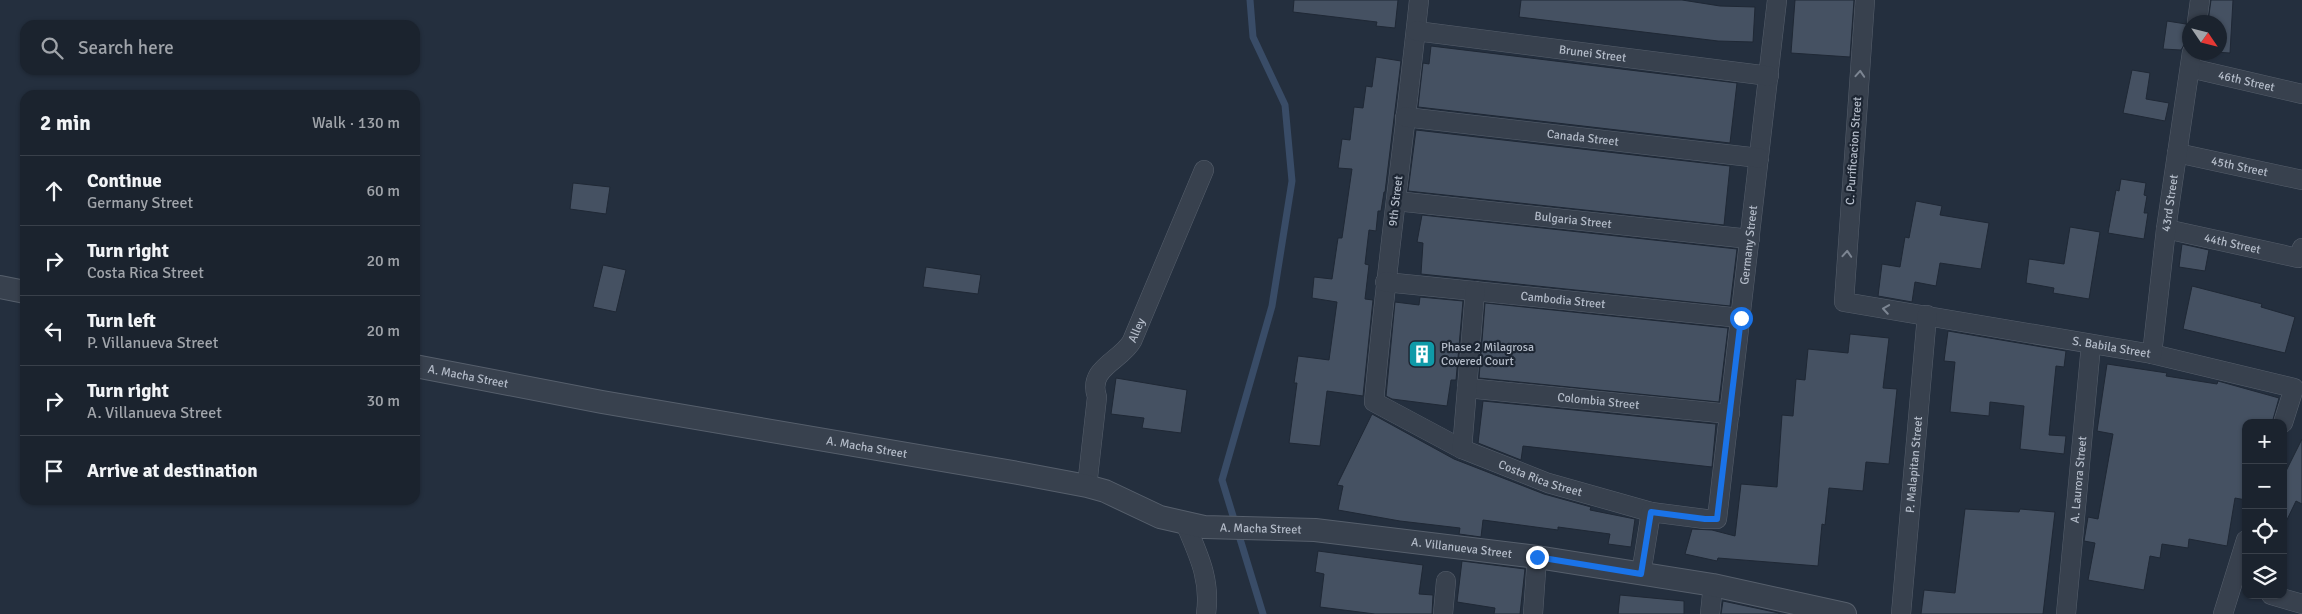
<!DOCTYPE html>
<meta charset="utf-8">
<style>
body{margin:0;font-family:Signika,sans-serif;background:#242b36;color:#f1f3f6}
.controls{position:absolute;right:15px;bottom:15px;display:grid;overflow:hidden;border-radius:10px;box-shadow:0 1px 4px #0004}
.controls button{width:45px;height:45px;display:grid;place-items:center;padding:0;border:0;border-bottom:1px solid #39404a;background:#1b232e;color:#f1f3f6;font:25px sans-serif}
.compass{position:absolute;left:2182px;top:15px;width:45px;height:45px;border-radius:50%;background:#1b232e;box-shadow:0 1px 4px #0004;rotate:125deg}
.stop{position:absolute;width:15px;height:15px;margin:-11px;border:4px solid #1a73e8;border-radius:50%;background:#fff}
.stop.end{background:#1a73e8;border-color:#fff;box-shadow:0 1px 5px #0008}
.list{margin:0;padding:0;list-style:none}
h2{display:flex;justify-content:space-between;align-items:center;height:65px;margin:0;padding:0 20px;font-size:21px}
h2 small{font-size:16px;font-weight:400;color:#a0a4aa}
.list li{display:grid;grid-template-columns:32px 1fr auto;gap:15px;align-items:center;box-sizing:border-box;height:70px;padding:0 20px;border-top:1px solid #39404a}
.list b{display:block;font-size:19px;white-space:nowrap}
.list p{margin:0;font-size:16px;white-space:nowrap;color:#a0a4aa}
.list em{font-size:16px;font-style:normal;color:#a0a4aa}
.icon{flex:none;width:28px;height:28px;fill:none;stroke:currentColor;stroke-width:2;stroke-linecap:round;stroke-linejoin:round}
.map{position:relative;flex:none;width:2302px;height:614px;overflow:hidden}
.search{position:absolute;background:#1b232e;box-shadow:0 1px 4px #0004;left:20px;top:20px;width:400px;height:55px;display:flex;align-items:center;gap:12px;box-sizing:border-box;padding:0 18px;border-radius:15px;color:#a0a4aa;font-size:19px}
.panel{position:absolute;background:#1b232e;box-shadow:0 1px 4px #0004;left:20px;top:90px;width:400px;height:415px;border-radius:15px}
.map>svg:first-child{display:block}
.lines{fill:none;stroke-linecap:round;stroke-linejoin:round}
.stream{stroke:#394c67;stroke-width:7}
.building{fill:#455162;stroke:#1f2835}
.minor-casing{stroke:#565f6c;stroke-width:20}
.tertiary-casing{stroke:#565f6c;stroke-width:24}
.minor{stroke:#38414e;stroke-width:19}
.tertiary{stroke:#38414e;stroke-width:22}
.oneway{stroke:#7c8592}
.route{stroke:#1a73e8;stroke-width:6}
.labels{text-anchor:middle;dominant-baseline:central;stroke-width:4.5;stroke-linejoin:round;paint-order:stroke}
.street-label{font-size:12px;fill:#b4bcc9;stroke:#1d2633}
.poi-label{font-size:12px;fill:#b4bcc9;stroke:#1d2633;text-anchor:start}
</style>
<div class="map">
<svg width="2302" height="614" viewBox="0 0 2302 614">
<rect width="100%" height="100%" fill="#242f3e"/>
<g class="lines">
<polyline class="stream" points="1250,0 1253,37 1285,105 1292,181 1272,306 1222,480 1263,614"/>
</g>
<g class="building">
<polygon points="1294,0 1398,0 1395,28 1376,26 1377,22 1293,12"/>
<polygon points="1521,0 1682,0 1720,6 1755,7 1753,42 1718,41 1519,17"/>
<polygon points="1795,0 1854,0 1850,57 1791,53"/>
<polygon points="2211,0 2233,0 2230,53 2215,52 2220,52 2220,22 2208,22"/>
<polygon points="2167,21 2186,24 2190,30 2190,41 2184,45 2181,50 2163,49"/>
<polygon points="1431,46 1737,83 1730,143 1418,107 1423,63 1429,64"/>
<polygon points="1376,57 1401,61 1385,192 1384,192 1381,211 1378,211 1376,231 1369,230 1365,264 1369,265 1365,299 1373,300 1363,396 1327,391 1320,446 1289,443 1297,383 1294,383 1298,356 1329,360 1337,302 1312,298 1314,277 1332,279 1338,238 1342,238 1352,169 1338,168 1342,139 1350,140 1354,107 1363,108 1366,86 1372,87"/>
<polygon points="2132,70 2150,73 2146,99 2169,103 2165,121 2123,113"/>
<polygon points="1416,130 1730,166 1724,225 1408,191"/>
<polygon points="2121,179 2146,183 2144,195 2147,196 2144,213 2148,213 2144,239 2108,233 2116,190 2119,191"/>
<polygon points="573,183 610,187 606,214 570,209"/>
<polygon points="1916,201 1942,206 1940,215 1989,223 1981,269 1940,263 1936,286 1915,282 1912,302 1878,296 1882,264 1900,267 1905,237 1909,238"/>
<polygon points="1422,215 1737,249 1730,306 1421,274 1423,243 1417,242"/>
<polygon points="2070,227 2100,232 2089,299 2053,293 2054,288 2026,283 2029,259 2064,264"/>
<polygon points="2182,244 2209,250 2205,271 2179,267"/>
<polygon points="603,265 626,270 616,312 593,307"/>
<polygon points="926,267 981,275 978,294 923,287"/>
<polygon points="2192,286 2262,304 2261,307 2295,317 2285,353 2183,329"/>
<polygon points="1420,297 1463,301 1456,380 1451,380 1447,406 1392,399 1386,396 1395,302 1419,305"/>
<polygon points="1485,303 1728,328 1719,402 1479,378"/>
<polygon points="1948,331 2066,351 2064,367 2056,366 2049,435 2066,436 2064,454 2020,449 2024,406 1990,402 1989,416 1950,412 1955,362 1944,361"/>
<polygon points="1850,334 1889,338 1883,388 1897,389 1889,464 1866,462 1863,491 1829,488 1825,525 1822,524 1818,566 1718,558 1717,561 1685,554 1692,529 1712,530 1735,536 1741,484 1777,487 1782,415 1793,416 1796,379 1805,380 1808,349 1848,353"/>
<polygon points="2107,364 2167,373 2166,376 2217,384 2218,381 2279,398 2272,423 2246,423 2246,500 2235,498 2227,546 2189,539 2188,548 2162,544 2160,558 2150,556 2144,590 2088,580 2095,543 2084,541 2088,517 2098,519 2113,434 2097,431"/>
<polygon points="1116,378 1187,390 1181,433 1142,428 1144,418 1111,414"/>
<polygon points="1483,401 1716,424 1712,467 1523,446 1521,460 1478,443"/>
<polygon points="1372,414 1454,459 1544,494 1591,507 1590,510 1635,519 1631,547 1608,544 1610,534 1558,527 1558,530 1483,520 1481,537 1459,534 1460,528 1400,521 1338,510 1343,486 1337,485"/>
<polygon points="2302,439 2302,504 2296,501 2283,528 2283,477"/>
<polygon points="1965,509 2019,512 2020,509 2055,512 2043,614 1921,614 1924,590 1955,593"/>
<polygon points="1318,551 1423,565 1419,594 1433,595 1432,614 1375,614 1320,607 1324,574 1315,572"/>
<polygon points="1462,561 1525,569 1520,614 1494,614 1495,608 1457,602"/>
<polygon points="1620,595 1684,601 1684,614 1618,614"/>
<polygon points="1723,601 1779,613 1779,614 1721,614"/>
</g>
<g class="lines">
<g class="minor-casing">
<g id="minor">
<path id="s1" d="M1419,0C1405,134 1386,268 1374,402L1462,449L1548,483L1651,512L1705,519H1717L1777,0"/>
<path id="s2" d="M1865,0L1844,302L2152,354L2294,388L2283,423"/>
<polyline points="2197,22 2200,0"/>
<path id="s3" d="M1416,31L1769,76"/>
<path id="s4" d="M2190,68L2302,94"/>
<path id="s5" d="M1405,117L1759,158"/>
<path id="s6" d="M2177,153L2302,180"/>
<path id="s7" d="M1396,201L1750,239"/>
<path id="s8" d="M2166,229L2298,258L2302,248"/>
<path id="s9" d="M1385,282L1741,318"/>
<path id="s10" d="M2152,354L2166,229L2192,52"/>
<path id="s11" d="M1467,388L1730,414"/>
<polyline points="1462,449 1475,291"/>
<path id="s12" d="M1087,486L1097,397C1087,368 1121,361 1132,341L1204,170"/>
<path d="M1185,523C1198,554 1211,579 1206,614"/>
<polyline points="1641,574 1651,512"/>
<polyline points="2271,595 2302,604"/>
<polyline points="1443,614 1446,581"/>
<polyline points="1533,614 1537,557"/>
<polyline points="1710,614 1713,585"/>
<path id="s13" d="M1901,614L1927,315"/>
<path id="s14" d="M2066,614L2091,345"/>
<polyline points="2223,614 2246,540"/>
</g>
</g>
<g class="tertiary-casing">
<g id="tertiary">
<polyline points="0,287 25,292"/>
<path id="s15" d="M415,366L602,402L1018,473L1087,486L1105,491L1160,517L1204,527L1315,530L1537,557L1713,585L1845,614"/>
</g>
</g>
<use href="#minor" class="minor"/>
<use href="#tertiary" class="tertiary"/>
</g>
<defs><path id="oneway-chevron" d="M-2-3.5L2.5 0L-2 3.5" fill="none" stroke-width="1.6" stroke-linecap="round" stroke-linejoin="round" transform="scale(1.25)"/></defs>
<g class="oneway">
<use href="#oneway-chevron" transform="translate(1860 74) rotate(-86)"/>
<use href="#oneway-chevron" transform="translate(1847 254) rotate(-86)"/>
<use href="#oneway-chevron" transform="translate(1886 309) rotate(-171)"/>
</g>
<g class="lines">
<polyline class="route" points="1537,557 1641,574 1651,512 1705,519 1717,519 1741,318"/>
</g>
<defs>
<g id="building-square" transform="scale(1.4375)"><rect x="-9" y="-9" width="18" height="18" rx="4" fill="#0f9aa8" stroke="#1d2633"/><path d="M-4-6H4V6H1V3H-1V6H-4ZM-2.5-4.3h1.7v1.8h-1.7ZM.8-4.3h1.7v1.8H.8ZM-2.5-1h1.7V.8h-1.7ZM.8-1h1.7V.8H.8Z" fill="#fff"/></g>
</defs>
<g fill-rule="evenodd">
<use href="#building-square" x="1422" y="354"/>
</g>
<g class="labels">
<g class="street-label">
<text stroke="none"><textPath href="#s3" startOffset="178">Brunei Street</textPath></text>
<text stroke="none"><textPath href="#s4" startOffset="58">46th Street</textPath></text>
<text stroke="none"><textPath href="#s5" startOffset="179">Canada Street</textPath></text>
<text transform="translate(1854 151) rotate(-86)">C. Purificacion Street</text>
<text stroke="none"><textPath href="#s6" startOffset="64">45th Street</textPath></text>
<text transform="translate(1396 201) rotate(-83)">9th Street</text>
<text stroke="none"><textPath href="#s10" startOffset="152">43rd Street</textPath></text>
<text stroke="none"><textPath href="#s7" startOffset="178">Bulgaria Street</textPath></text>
<text stroke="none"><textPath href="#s8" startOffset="68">44th Street</textPath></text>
<text stroke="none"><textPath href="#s1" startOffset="1046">Germany Street</textPath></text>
<text stroke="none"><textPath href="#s9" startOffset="179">Cambodia Street</textPath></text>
<text stroke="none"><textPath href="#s12" startOffset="172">Alley</textPath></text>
<text stroke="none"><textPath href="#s2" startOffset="574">S. Babila Street</textPath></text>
<text stroke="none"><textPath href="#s15" startOffset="54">A. Macha Street</textPath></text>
<text stroke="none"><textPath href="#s11" startOffset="132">Colombia Street</textPath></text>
<text stroke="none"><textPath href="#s15" startOffset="459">A. Macha Street</textPath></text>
<text stroke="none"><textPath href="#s13" startOffset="150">P. Malapitan Street</textPath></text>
<text stroke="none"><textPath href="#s1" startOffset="588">Costa Rica Street</textPath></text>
<text stroke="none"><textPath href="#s14" startOffset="135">A. Laurora Street</textPath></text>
<text stroke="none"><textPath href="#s15" startOffset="864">A. Macha Street</textPath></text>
<text stroke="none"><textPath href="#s15" startOffset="1066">A. Villanueva Street</textPath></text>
</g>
<g class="poi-label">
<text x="1441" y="347">Phase 2 Milagrosa<tspan x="1441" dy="14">Covered Court</tspan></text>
</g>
</g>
</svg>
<div class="controls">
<button>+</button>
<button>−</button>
<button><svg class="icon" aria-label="locate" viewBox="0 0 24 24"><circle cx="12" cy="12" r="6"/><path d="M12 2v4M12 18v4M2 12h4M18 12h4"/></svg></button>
<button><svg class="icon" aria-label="layers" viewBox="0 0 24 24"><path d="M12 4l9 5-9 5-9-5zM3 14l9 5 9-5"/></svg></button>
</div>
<svg class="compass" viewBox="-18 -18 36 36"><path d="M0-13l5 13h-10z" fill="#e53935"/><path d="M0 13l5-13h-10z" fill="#a0a4aa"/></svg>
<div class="stop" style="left:1741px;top:318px"></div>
<div class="stop end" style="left:1537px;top:557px"></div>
<div class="search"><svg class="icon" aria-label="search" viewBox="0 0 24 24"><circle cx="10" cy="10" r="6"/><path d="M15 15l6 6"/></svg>Search here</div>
<section class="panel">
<h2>2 min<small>Walk · 130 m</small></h2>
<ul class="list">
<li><svg class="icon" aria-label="ahead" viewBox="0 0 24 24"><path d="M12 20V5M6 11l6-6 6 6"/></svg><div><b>Continue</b><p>Germany Street</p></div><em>60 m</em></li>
<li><svg class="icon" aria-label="right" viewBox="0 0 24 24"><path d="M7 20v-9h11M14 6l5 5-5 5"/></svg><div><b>Turn right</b><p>Costa Rica Street</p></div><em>20 m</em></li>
<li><svg class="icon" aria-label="left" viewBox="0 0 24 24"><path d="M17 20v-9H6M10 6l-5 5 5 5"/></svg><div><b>Turn left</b><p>P. Villanueva Street</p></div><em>20 m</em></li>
<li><svg class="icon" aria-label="right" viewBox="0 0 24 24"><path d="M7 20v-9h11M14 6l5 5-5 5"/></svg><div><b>Turn right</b><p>A. Villanueva Street</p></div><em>30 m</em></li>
<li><svg class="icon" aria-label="arrive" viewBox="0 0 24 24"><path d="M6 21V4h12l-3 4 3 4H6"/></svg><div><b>Arrive at destination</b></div></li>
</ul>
</section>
</div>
